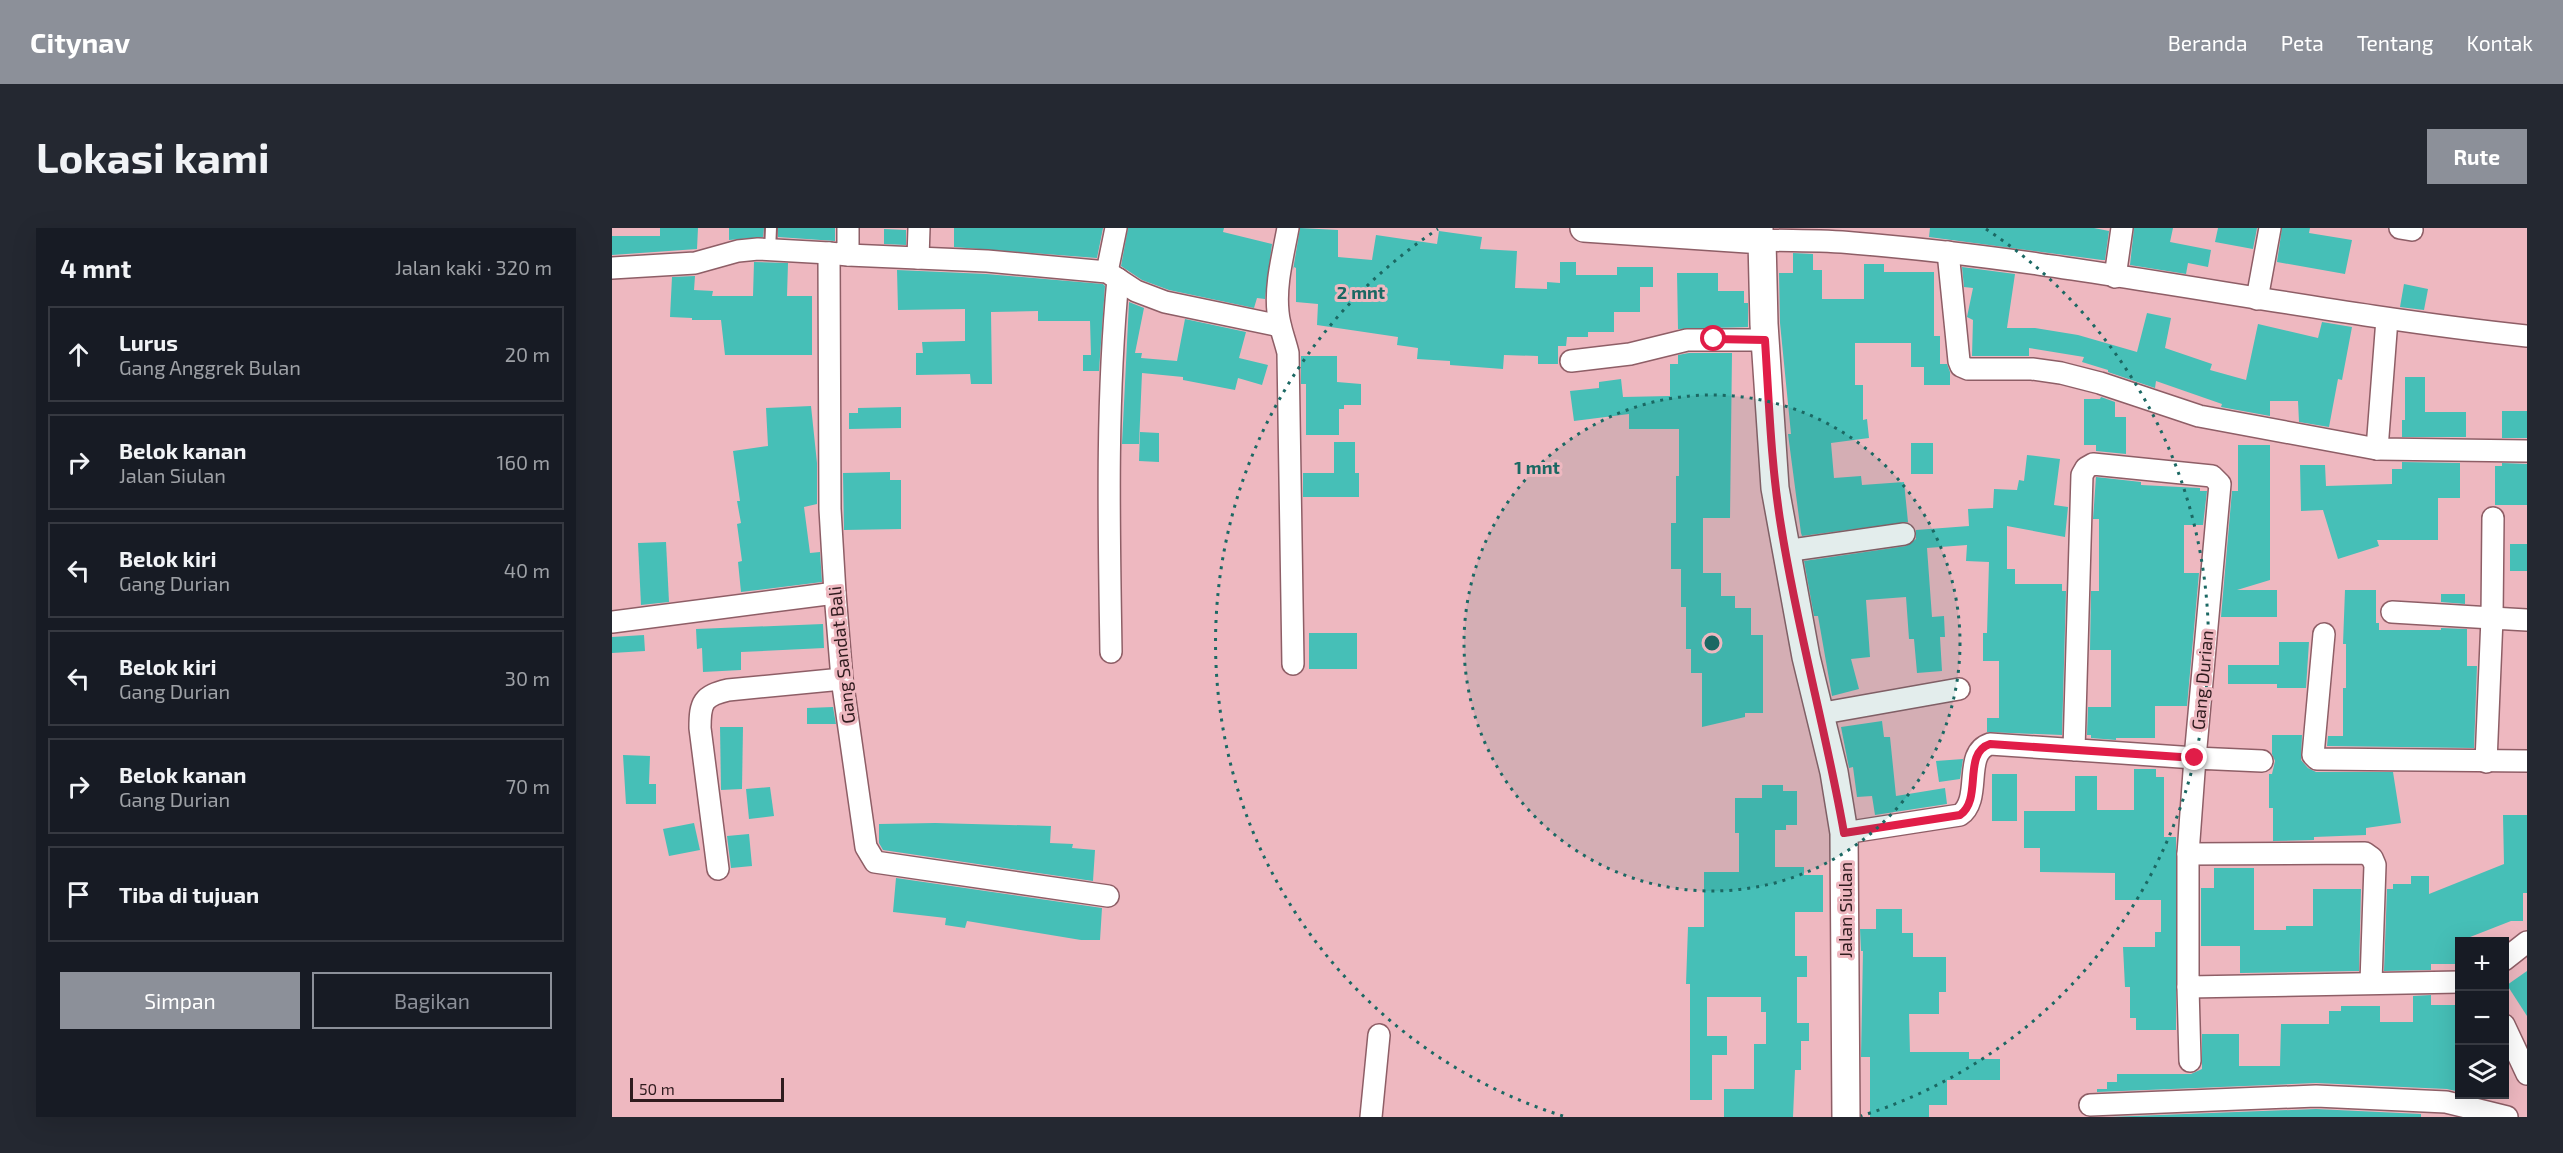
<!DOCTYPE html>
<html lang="id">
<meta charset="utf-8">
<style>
body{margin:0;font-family:"Exo 2",sans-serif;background:#242831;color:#f1f3f6}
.controls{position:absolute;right:18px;bottom:18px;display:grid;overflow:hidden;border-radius:0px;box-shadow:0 6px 24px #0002}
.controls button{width:54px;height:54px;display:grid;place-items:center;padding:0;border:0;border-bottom:2px solid #363941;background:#171b24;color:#f1f3f6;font:30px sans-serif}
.scale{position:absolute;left:18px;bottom:15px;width:154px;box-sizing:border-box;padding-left:6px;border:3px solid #2f1b1e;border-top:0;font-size:16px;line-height:21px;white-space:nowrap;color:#2f1b1e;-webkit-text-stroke:4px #eeb8c0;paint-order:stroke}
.stop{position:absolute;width:18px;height:18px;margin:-14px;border:4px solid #e11d48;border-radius:50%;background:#fff}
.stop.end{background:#e11d48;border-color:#fff;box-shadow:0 2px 6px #0008}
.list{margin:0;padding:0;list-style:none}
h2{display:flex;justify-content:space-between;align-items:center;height:78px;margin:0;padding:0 24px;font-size:26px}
h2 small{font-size:20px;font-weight:400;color:#9ea1a6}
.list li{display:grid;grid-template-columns:39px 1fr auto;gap:18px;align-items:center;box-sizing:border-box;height:96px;margin:0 12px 12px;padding:0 12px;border:2px solid #363941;border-radius:0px}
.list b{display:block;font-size:22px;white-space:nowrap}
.list p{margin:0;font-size:20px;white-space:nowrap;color:#9ea1a6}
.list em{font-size:20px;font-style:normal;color:#9ea1a6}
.actions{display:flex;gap:12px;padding:18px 24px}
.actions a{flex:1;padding:14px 0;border:2px solid #8c9099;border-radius:0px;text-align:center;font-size:21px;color:#8c9099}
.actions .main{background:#8c9099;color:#fff}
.icon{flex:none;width:33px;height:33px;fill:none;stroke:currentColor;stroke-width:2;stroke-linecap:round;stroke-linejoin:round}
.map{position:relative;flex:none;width:1915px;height:889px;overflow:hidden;border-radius:0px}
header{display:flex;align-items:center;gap:36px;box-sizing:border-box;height:84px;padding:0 30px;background:#8c9099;color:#fff}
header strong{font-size:28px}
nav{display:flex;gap:33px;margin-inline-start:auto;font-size:21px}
.intro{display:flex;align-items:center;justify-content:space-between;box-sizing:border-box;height:144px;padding:0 36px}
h1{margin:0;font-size:42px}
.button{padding:15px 27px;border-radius:0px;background:#8c9099;color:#fff;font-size:21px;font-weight:700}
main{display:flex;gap:36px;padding:0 36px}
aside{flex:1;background:#171b24;border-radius:0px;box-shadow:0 6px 24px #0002}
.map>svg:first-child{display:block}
.building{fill:#46bfb7}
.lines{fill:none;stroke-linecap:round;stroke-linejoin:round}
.service-casing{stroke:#8e5e66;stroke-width:14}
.minor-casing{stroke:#8e5e66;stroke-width:24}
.tertiary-casing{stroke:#8e5e66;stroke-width:30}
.service{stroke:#fff;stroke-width:10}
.minor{stroke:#fff;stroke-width:21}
.tertiary{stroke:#fff;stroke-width:27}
.route{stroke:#e11d48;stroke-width:8}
.ring{fill:none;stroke:#1b6863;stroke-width:3;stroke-dasharray:3 6}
.labels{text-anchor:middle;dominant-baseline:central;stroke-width:6;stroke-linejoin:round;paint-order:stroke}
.street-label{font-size:18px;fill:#2f1b1e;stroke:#eeb8c0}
.centre{fill:#1b6863;stroke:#eeb8c0;stroke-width:3}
.ring-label{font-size:18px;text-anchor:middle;font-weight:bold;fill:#1b6863;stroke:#eeb8c0;stroke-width:6;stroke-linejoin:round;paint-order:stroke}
</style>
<header>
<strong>Citynav</strong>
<nav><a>Beranda</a><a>Peta</a><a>Tentang</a><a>Kontak</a></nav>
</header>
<div class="intro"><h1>Lokasi kami</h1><a class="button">Rute</a></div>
<main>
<aside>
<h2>4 mnt<small>Jalan kaki · 320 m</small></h2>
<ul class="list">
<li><svg class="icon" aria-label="ahead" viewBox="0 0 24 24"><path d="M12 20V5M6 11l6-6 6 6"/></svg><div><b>Lurus</b><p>Gang Anggrek Bulan</p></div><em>20 m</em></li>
<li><svg class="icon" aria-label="right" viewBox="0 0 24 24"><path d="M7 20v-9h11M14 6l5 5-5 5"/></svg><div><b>Belok kanan</b><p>Jalan Siulan</p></div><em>160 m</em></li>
<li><svg class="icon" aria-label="left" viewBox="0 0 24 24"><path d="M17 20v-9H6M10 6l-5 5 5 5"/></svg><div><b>Belok kiri</b><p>Gang Durian</p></div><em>40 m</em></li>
<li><svg class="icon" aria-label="left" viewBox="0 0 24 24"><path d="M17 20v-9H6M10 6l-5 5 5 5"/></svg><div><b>Belok kiri</b><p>Gang Durian</p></div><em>30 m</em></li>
<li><svg class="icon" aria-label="right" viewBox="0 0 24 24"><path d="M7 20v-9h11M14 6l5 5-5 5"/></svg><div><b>Belok kanan</b><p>Gang Durian</p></div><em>70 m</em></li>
<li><svg class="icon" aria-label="arrive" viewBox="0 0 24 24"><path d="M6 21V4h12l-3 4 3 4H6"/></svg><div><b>Tiba di tujuan</b></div></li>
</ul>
<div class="actions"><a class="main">Simpan</a><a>Bagikan</a></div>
</aside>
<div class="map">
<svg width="1915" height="889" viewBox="0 0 1915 889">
<rect width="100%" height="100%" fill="#eeb8c0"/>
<g class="building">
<polygon points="48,0 86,0 85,21 0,27 0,8 48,8"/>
<polygon points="117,0 152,0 151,9 117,12"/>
<polygon points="166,0 223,0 223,13 166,9"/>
<polygon points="342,0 491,0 485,30 342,19"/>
<polygon points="516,0 612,0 611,4 660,16 653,71 645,70 642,80 557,62 530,52 509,38"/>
<polygon points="688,0 726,2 726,29 760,32 764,7 825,16 827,3 870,9 868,21 905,23 903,60 935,61 935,54 948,55 948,34 964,34 964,47 1005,47 1005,39 1041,39 1041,59 1028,59 1028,84 1002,84 1002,104 976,104 976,109 955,109 954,118 946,118 946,136 926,136 926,128 892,127 891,141 838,137 838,133 805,131 806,120 785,117 786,109 705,97 706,76 684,74 684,40 682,39 681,42"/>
<polygon points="1318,0 1482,0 1497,3 1493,32 1490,32 1317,9"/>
<polygon points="1522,0 1561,0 1558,14 1599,22 1596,39 1576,35 1574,46 1518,37"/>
<polygon points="1606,0 1645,0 1641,21 1603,14"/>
<polygon points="1670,0 1698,0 1697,5 1740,12 1733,46 1665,34"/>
<polygon points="272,1 294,2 294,17 272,16"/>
<polygon points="1181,25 1201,26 1201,42 1210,42 1210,71 1252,71 1252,36 1272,36 1272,44 1322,44 1322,108 1328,108 1328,136 1335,136 1338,144 1338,157 1312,157 1312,139 1299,139 1299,115 1243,115 1243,157 1251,157 1251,192 1255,191 1257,210 1219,215 1222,250 1249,248 1250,257 1292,254 1296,294 1190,308 1189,305 1176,206 1179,206 1168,95 1167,45 1181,45"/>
<polygon points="142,34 176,35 175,68 200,68 200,127 113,127 109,92 80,92 80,90 58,89 60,49 83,48 82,62 101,63 100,68 141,68"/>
<polygon points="1350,39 1403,46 1395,100 1423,100 1466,107 1525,124 1535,85 1559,90 1553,120 1600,136 1598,142 1634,152 1646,96 1706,110 1710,94 1740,99 1730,152 1726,151 1717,199 1687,194 1686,173 1658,173 1658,188 1609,179 1610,176 1544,153 1543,160 1496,144 1496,142 1470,134 1472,129 1417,120 1417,128 1360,128 1361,92 1355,89 1361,60 1352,59"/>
<polygon points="285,42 374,46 491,56 493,58 487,143 471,143 471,127 479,127 478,93 426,93 426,83 379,84 380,156 359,156 358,146 304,147 304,125 311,125 310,114 353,113 353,81 286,82"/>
<polygon points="1065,45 1106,45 1106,63 1132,63 1132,75 1136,75 1136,99 1066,101"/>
<polygon points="1792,56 1816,61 1812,82 1788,79"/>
<polygon points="517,74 532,80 523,125 530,125 529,130 565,133 573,91 634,104 627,130 656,137 650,157 626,150 623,162 571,152 571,149 530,145 527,216 510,216"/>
<polygon points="1077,125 1120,125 1118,290 1091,290 1091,345 1109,345 1109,368 1123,368 1123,380 1139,380 1139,407 1151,407 1151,485 1133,485 1133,489 1090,499 1090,445 1079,445 1079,421 1074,421 1074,379 1069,379 1069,341 1059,341 1059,295 1064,295 1064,248 1067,248 1067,201 1017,201 1017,186 962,193 958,163 987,160 987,154 1009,151 1011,169 1058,168 1058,136 1066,136 1066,127"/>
<polygon points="689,128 725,128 725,154 749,156 749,177 732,177 732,181 727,181 727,207 694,207 694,156 689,156"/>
<polygon points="1793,149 1813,149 1813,184 1854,184 1854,209 1790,209 1790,192 1793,192"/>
<polygon points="1489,169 1503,174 1503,189 1514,189 1514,226 1484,223 1484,217 1472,217 1472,171 1488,171"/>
<polygon points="199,178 205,235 205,276 192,279 198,325 208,324 210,354 129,364 126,334 130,333 125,296 129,295 125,273 128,273 121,223 156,218 154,180"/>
<polygon points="289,179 289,200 237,201 237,185 246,185 246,180"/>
<rect x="1890" y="183" width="25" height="27"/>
<polygon points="528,204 547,205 547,234 527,233"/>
<polygon points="722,214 743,214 743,245 747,245 747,269 691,269 691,245 722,245"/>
<rect x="1299" y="215" width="22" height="31"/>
<polygon points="1626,217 1658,217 1658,352 1625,362 1665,362 1665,389 1609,389 1620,263 1626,263"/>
<polygon points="1415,227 1448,231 1442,277 1456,279 1453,309 1395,298 1395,341 1403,341 1403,356 1450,356 1450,363 1454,363 1450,507 1375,504 1375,490 1387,490 1387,433 1371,433 1371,405 1375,405 1377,334 1354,333 1355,317 1315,320 1320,389 1332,388 1333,409 1328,409 1330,443 1305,445 1302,411 1297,411 1294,369 1254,372 1258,429 1239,431 1247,461 1220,468 1206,388 1202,388 1192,333 1294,318 1304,311 1304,302 1357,298 1356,281 1381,280 1382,261 1405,262 1407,252 1412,253"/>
<polygon points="1790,234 1848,235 1848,270 1826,270 1826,312 1765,312 1767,318 1726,331 1711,282 1689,283 1688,237 1713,237 1714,258 1780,256 1780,241 1790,241"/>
<polygon points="1890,235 1915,236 1915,277 1883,277 1883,238 1890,238"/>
<polygon points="278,244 278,252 289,252 289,301 232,302 231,245"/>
<polygon points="1484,249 1529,254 1529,257 1588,260 1588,263 1595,263 1591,297 1572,297 1572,345 1587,345 1575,478 1543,478 1543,510 1504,510 1504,512 1479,510 1479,507 1475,507 1476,479 1499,479 1499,422 1478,422 1479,363 1487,363 1487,291 1481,291"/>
<polygon points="54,314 57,374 29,377 26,315"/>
<rect x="1898" y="316" width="17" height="27"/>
<polygon points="1733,362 1764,362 1764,395 1767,395 1767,402 1829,402 1829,400 1855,401 1855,438 1865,438 1862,520 1715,518 1716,508 1731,508 1731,460 1734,460 1734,416 1731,416"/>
<polygon points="1829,366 1853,366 1853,376 1829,374"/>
<polygon points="211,396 212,420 129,424 129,442 91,444 90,420 85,421 84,401"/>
<rect x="697" y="405" width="48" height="36"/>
<polygon points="32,407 33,423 0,425 0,409"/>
<polygon points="1667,414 1697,414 1694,460 1665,460 1665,456 1616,456 1616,437 1667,437"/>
<polygon points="221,479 224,496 195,496 195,480"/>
<polygon points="1270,493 1272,509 1278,509 1284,568 1333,560 1335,576 1263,587 1260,568 1245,569 1241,539 1237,540 1229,499"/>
<polygon points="108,499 131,499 130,561 109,562"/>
<polygon points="1660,507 1690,507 1689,532 1696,540 1704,544 1781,544 1789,595 1754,600 1754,607 1702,609 1702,612 1661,613 1661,580 1657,580 1657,546 1660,546 1663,533 1660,526"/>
<polygon points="11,527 38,528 37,556 44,556 44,576 14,576"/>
<polygon points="1351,531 1348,551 1327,554 1324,533"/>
<polygon points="1522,541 1544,541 1544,549 1552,549 1552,609 1564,609 1564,802 1524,802 1524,790 1518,790 1518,759 1513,759 1511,719 1543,719 1543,704 1549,704 1549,672 1503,672 1503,645 1428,644 1428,620 1412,620 1412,583 1463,583 1463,548 1485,548 1485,582 1522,582"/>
<rect x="1380" y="546" width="25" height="47"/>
<polygon points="1150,557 1171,557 1171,563 1185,563 1185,597 1174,597 1174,602 1163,602 1163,639 1192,639 1192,647 1211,647 1211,684 1183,684 1183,728 1195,728 1195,749 1185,749 1185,795 1197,795 1197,813 1189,813 1189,842 1183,842 1181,889 1112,889 1112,861 1142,861 1142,816 1154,816 1154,784 1149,784 1149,769 1095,769 1095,808 1115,808 1115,827 1100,827 1100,872 1078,872 1078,756 1074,756 1076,699 1092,699 1092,644 1127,644 1127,605 1123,605 1123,570 1150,570"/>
<polygon points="158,559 162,588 137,591 134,561"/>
<polygon points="1891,587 1915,587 1915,665 1911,665 1911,693 1899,693 1853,711 1853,714 1848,714 1848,736 1819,736 1819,742 1772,743 1775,661 1781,661 1781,656 1799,656 1799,648 1817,648 1817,666 1892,636"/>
<polygon points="82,595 88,622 57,628 51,601"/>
<polygon points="323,595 439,598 438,615 461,616 460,620 483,622 481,653 271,622 267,615 267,596"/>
<polygon points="137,606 140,638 119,640 115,608"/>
<polygon points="1602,640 1642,640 1642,702 1674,702 1674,698 1701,698 1701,661 1749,661 1747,743 1628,745 1628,718 1589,718 1589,660 1602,660"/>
<polygon points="284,650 490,680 488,712 469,712 355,693 353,700 333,697 334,690 281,684"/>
<polygon points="1264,681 1290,681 1290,705 1301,705 1301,729 1334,729 1334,764 1327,764 1327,786 1297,786 1298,824 1357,824 1357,831 1388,831 1388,852 1335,852 1335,877 1317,877 1317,889 1258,889 1258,829 1249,829 1251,723 1249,723 1248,701 1264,701"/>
<polygon points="1915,743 1915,788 1895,757"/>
<polygon points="1819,767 1819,777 1848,777 1848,864 1835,861 1704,855 1485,864 1485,861 1495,861 1495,854 1505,854 1505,846 1579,846 1590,841 1590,806 1627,806 1627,838 1668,838 1669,796 1717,796 1717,783 1729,783 1729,778 1768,778 1768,794 1801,794 1801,768"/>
<polygon points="1704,881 1809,886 1809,889 1497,889"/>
</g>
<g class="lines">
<g class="service-casing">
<polyline id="service" points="158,23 159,0"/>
</g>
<g class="minor-casing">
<g id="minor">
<polyline points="236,0 236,27 217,25 218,281 223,365 230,451 254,619 263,634 496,668"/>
<path d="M676,0C671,28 663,56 666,84C667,98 673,112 676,125L681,436"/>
<path d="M1150,0V12C1180,13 1211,12 1241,15C1467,33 1689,84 1915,108"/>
<polyline points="1788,0 1800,2"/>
<polyline points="1336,24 1347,133 1349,138 1356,141 1420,141 1449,145 1488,155 1587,188 1765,221 1915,223"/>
<polyline points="236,27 375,33 495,44 524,63 553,74 668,98"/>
<polyline points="306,30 307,0"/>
<polyline points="0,40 83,35 126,23 146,21 217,25"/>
<polyline points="495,44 504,0"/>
<polyline points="1503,49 1510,0"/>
<polyline points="1645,71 1658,0"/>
<polyline points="959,133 1018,126 1075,112 1153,112"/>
<polyline points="1765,221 1775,91"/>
<polyline points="1173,323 1292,306"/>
<polyline points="1780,384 1880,390 1881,290"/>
<polyline points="0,394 223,365"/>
<polyline points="1712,406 1701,527 1705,531 1915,533"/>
<path d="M499,424C497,299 494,175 506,51"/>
<polyline points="1206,486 1347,461"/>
<polyline points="1650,533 1583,530 1576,626 1576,759 1848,754"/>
<polyline points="1874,534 1880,390 1915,392"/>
<path d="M1232,605L1348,587C1371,571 1350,525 1378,516L1583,530L1608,256L1600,248L1481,236L1474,240L1470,247L1462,522"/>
<polyline points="1576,626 1753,625 1760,630 1763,637 1759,754"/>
<path d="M106,641L88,500C88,474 91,468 116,462L230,451"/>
<polyline points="1892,732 1915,714"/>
<polyline points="1576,759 1578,833"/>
<polyline points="1892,797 1915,846"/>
<polyline points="1478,877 1704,868 1834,874 1895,889"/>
<polyline points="759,889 767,807"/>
</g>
</g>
<g class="tertiary-casing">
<polyline id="tertiary" points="972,0 1150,12 1152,96 1163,260 1194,429 1222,544 1232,605 1234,889"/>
</g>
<use href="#service" class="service"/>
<use href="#minor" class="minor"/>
<use href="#tertiary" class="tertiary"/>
</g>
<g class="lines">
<path class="route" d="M1102,111L1153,112C1157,174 1159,237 1169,298C1185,401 1214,502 1232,605L1348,587C1371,571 1350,525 1378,516L1583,530"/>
</g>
<circle cx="1100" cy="415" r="248" fill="#1b6863" fill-opacity=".12"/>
<g class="ring">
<circle cx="1100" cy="415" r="248"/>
<path d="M951 888A496 496 0 0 1 826 1M1374 1A496 496 0 0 1 1249 888"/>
</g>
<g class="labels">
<g class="street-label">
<text transform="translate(229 427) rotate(-96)">Gang Sandat Bali</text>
<text transform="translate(1590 452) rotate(-85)">Gang Durian</text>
<text transform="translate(1233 682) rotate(-90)">Jalan Siulan</text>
</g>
</g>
<circle cx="1100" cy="415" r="9" class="centre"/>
<g class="ring-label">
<text x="749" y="71">2 mnt</text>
<text x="925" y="246">1 mnt</text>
</g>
</svg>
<div class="controls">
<button>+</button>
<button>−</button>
<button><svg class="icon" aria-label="layers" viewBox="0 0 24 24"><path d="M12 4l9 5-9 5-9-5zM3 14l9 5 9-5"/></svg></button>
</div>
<div class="scale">50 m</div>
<div class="stop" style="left:1102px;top:111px"></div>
<div class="stop end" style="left:1583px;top:530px"></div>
</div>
</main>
